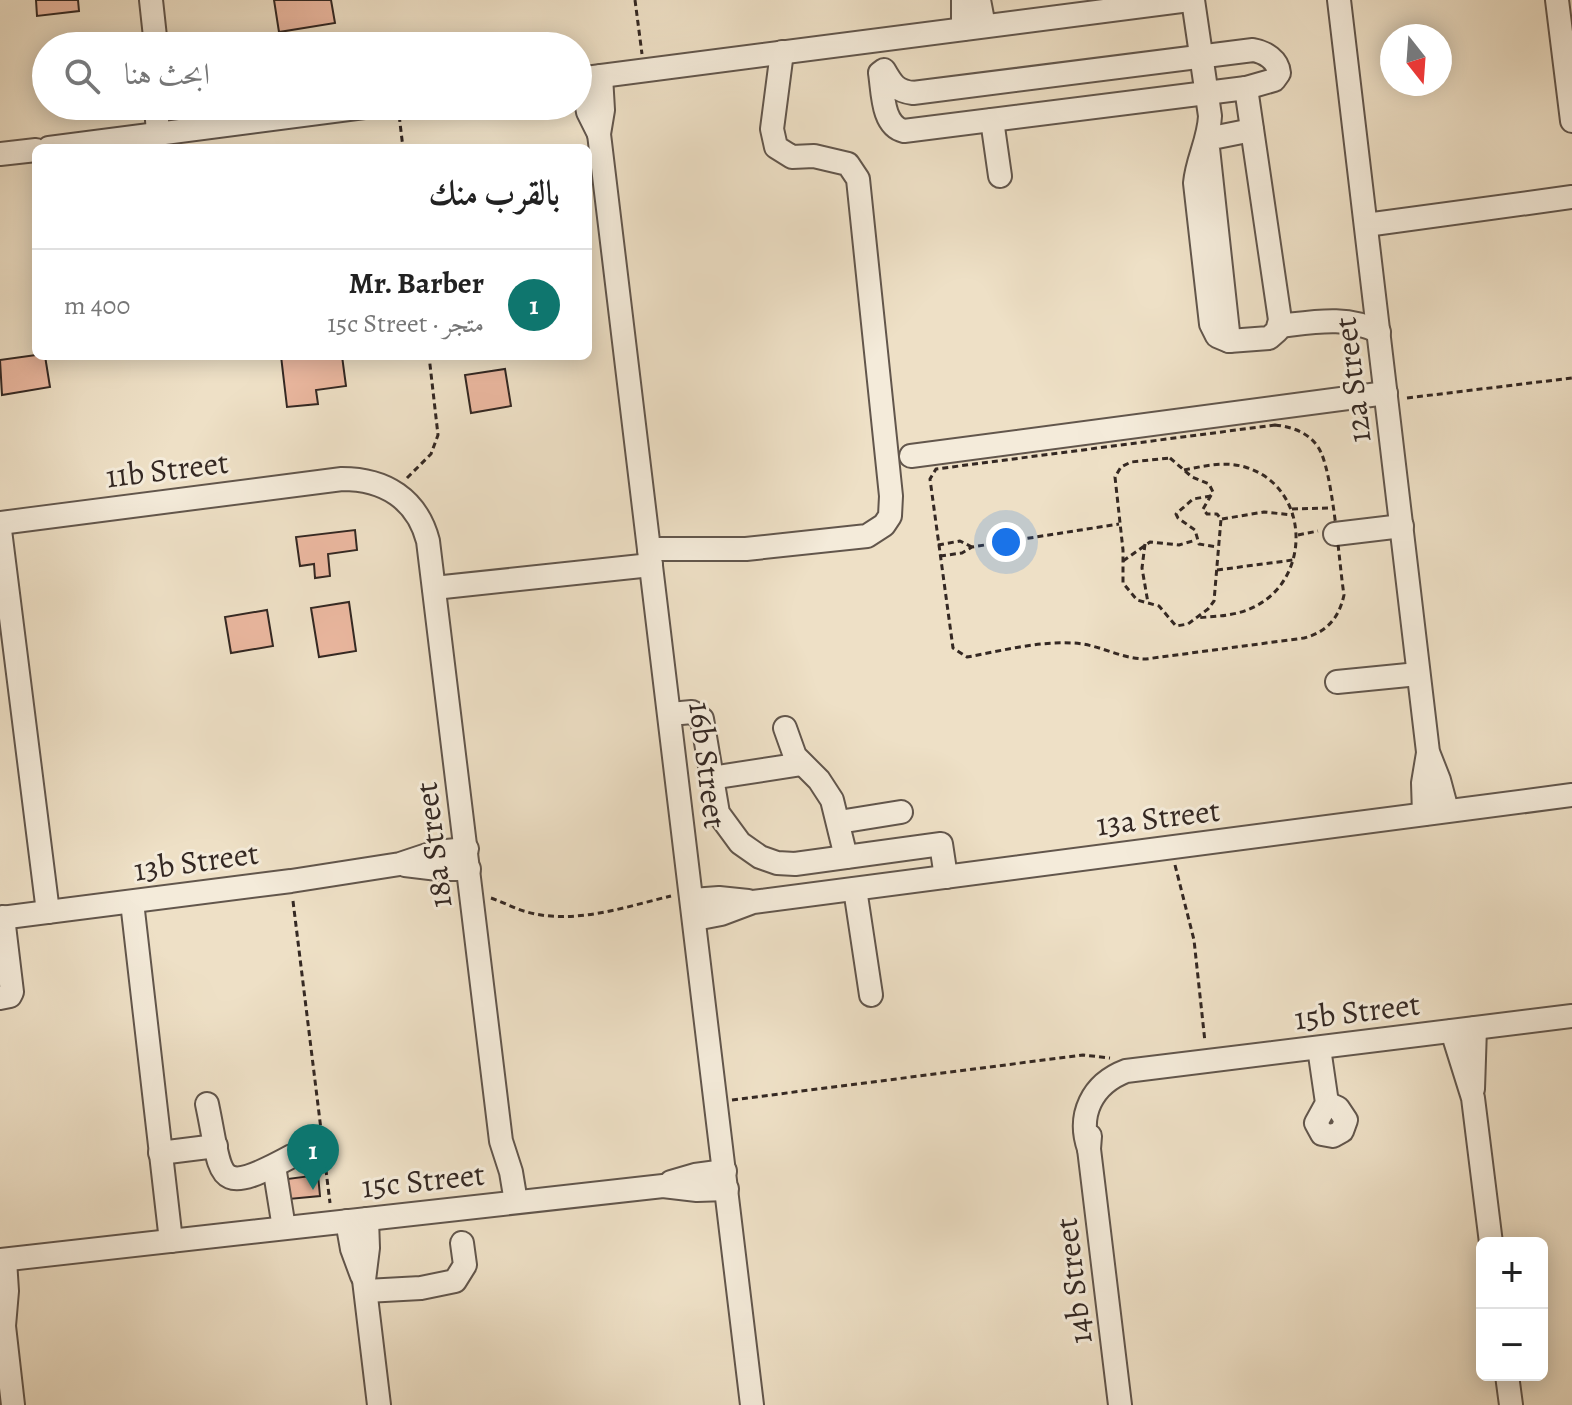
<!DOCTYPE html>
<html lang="ar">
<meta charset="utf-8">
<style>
body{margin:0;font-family:Alegreya,Amiri,serif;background:#f6f6f6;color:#222;direction:rtl}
.controls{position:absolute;right:24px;bottom:24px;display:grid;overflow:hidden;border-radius:12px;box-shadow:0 4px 20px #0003}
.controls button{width:72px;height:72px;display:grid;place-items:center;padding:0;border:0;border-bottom:2px solid #e0e0e0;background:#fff;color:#222;font:40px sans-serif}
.compass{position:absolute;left:1380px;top:24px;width:72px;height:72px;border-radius:50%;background:#fff;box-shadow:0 4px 20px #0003;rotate:163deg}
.you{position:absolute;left:1006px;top:542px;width:28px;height:28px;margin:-20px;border:6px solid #fff;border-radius:50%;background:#1a73e8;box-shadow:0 0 0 12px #1a73e833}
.badge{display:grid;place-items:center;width:52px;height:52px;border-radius:50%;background:#0f766e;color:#fff;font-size:26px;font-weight:700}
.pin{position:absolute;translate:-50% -66px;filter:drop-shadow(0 2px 4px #0008)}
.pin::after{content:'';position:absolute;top:42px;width:28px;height:24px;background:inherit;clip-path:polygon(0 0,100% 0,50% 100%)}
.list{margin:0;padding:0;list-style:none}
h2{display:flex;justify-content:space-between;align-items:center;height:104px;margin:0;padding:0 32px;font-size:34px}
h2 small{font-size:26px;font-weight:400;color:#767676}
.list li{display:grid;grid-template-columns:52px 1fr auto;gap:24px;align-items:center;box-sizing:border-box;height:112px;padding:0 32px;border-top:2px solid #e0e0e0}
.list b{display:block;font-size:30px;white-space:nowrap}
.list p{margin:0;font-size:26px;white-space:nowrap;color:#767676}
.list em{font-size:26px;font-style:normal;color:#767676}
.icon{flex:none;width:44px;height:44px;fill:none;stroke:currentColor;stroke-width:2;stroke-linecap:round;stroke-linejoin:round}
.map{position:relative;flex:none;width:1572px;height:1405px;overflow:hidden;direction:ltr}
.search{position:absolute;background:#fff;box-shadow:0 4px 20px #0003;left:32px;top:32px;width:560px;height:88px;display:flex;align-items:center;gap:20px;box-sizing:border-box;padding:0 28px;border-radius:44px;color:#767676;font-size:30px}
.panel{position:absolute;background:#fff;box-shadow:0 4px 20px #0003;left:32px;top:144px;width:560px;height:216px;border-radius:12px;direction:rtl}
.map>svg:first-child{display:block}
.building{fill:#eab79f;stroke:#342823;stroke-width:2}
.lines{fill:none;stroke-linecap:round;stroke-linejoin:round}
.minor-casing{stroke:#62564c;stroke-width:26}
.path{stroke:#342823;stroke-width:3;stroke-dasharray:6 4;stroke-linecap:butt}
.minor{stroke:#f4ebda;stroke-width:22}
.labels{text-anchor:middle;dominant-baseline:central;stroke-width:6;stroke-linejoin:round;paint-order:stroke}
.street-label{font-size:32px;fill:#342823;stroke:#f4ebda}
</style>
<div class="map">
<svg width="1572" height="1405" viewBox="0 0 1572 1405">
<rect width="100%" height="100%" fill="#eee0c6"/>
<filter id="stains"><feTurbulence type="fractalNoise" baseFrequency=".0025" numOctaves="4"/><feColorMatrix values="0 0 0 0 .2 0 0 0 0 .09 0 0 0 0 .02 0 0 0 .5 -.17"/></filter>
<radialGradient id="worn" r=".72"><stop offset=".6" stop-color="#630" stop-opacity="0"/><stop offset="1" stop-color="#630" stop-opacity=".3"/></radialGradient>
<g class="building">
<polygon points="36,0 78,0 79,11 37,16"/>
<polygon points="274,0 331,0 335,23 279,32"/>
<polygon points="36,355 45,356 50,387 2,395 0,360"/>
<polygon points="281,356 342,356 346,386 316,390 318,404 287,407"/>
<polygon points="505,369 511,406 471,413 465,375"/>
<polygon points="355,530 357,550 328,554 330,576 315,578 314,564 300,566 296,537"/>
<polygon points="349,602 356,651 319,657 311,608"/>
<polygon points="267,610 273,646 231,653 225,617"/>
<polygon points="318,1175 320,1196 289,1199 287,1179"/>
</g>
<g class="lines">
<g class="minor-casing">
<g id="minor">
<polyline points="151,0 156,46"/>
<polyline points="963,0 963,29"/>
<polyline points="979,0 984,26"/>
<path d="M1193,0L1210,116C1209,140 1197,160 1195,183L1211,324L1217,336L1229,341L1269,338L1277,331L1280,320L1246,88"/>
<polyline points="1339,0 1428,752 1439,780 1447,810"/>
<polyline points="1557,0 1572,121"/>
<path d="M1253,50C1265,52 1278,60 1279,73L1274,80L1246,88L904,131C882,126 883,92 880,73L884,70C892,84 896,91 913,93Z"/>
<polyline points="601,76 603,110 599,134 752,1405"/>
<polyline points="578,79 1189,0"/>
<polyline points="582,79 588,112 599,134"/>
<polyline points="156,106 158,134"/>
<polyline points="992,120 1000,176"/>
<polyline points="49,148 372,106"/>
<polyline points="0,154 36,150"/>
<polyline points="1366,225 1572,197"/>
<path d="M1279,326C1314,322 1347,315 1379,332"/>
<polyline points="1229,341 1207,139 1252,130"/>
<polyline points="911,456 1386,393"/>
<path d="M0,523L342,479C385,479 417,499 428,541L501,1141L511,1172L516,1202"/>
<polyline points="0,530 48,912"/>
<polyline points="1335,534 1402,526"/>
<polyline points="649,549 746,549 867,536 884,525 890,516 891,496 858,179 848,164 814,156 792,157 776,147 772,129 782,52"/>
<polyline points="434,588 651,565"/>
<polyline points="1337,682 1418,674"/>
<polyline points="670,714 692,712 702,719 718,813 740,843 760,857 777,863 795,864 941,844 946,877"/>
<polyline points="785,728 795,756 819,780 832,800 846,857"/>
<polyline points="711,778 802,764"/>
<polyline points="1424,814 1423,783 1428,753"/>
<polyline points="839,822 901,812"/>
<polyline points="405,865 438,869 469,869"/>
<polyline points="855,889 871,995"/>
<polyline points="692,900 719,898 748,901"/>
<polyline points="132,902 171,1241"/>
<polyline points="0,918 291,881 400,864 436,852 467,849"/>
<polyline points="695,919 721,914 753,902 1572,795"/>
<polyline points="0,998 10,996 12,992 3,917"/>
<polyline points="1452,1031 1473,1098 1491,1243"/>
<polyline points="1319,1048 1327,1103 1316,1123 1322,1134 1333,1136 1342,1131 1346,1120 1338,1108 1327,1103"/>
<polyline points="1473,1089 1475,1028"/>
<path d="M207,1104C223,1179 213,1199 292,1156"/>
<polyline points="1090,1136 1089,1149 1120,1405"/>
<path d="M1089,1149C1077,1115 1092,1084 1126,1071L1572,1016"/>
<polyline points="160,1153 216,1146"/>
<polyline points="274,1166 284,1228"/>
<polyline points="671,1182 695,1175 725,1171"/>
<polyline points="367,1219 368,1248 364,1280 379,1405"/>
<polyline points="347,1221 352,1249 362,1276"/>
<polyline points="0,1260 663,1186 697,1190 727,1189"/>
<polyline points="5,1260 7,1291 4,1326 13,1405"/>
<polyline points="366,1291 421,1288 455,1281 465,1265 462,1243"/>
<polyline points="1507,1375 1511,1405"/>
</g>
</g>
<g class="path">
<polyline points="635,0 642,54"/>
<polyline points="398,106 403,148"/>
<polyline points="1407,398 1572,378"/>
<path d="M1275,425C1292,427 1308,432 1318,447C1333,468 1339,564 1344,595C1339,618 1327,632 1304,638L1146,659C1120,659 1099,644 1073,643C1038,641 1001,651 967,657L953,648L930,479L936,469Z"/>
<polygon points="1170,458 1192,477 1209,484 1213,492 1203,509 1207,514 1217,514 1221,519 1214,601 1208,609 1188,624 1176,626 1159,606 1137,600 1123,583 1123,550 1115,477 1121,467 1131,462"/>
<path d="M1184,470C1204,466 1225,461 1245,467C1309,486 1313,576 1256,606C1238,616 1217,616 1196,618"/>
<polyline points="407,478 431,454 438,435 429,356"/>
<polyline points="1211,496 1193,499 1176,514 1178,518 1195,530 1199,544 1217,547"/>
<polyline points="1292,509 1332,508"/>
<polyline points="1222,519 1264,512 1293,515"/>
<polyline points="1298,535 1318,531"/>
<polyline points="1145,544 1142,568 1148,603"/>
<polyline points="938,545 960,541 972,547"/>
<polyline points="940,556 962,553 972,547 1119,524"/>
<polyline points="1123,561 1150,542 1179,545 1196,540"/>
<polyline points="1217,570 1293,560"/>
<polyline points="1175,865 1194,940 1205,1042"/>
<path d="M491,898C503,902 515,909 527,912C574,925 625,907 671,896"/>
<polyline points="293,901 330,1203"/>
<polyline points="732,1100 1083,1055 1110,1058"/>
</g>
<use href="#minor" class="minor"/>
</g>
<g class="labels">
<g class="street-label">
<text transform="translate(1352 380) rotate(-97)">12a Street</text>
<text transform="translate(167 469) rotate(-7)">11b Street</text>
<text transform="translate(708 765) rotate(83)">16b Street</text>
<text transform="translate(1158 817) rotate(-7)">13a Street</text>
<text transform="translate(433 845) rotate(-97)">18a Street</text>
<text transform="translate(196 861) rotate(-8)">13b Street</text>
<text transform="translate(1357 1011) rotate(-7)">15b Street</text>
<text transform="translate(423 1180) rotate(-6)">15c Street</text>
<text transform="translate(1073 1281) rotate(-97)">14b Street</text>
</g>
</g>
<rect width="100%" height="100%" filter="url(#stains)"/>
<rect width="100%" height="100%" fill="url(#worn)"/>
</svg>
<div class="controls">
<button>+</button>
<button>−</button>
</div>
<svg class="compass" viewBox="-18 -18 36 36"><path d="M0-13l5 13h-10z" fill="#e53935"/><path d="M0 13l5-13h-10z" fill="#767676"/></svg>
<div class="you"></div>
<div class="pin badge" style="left:313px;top:1190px">1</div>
<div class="search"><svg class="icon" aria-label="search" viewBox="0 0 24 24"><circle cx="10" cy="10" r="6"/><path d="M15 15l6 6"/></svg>ابحث هنا</div>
<section class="panel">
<h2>بالقرب منك<small></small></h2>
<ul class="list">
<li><span class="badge">1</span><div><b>Mr. Barber</b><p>متجر · 15c Street</p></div><em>400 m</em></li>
</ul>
</section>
</div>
